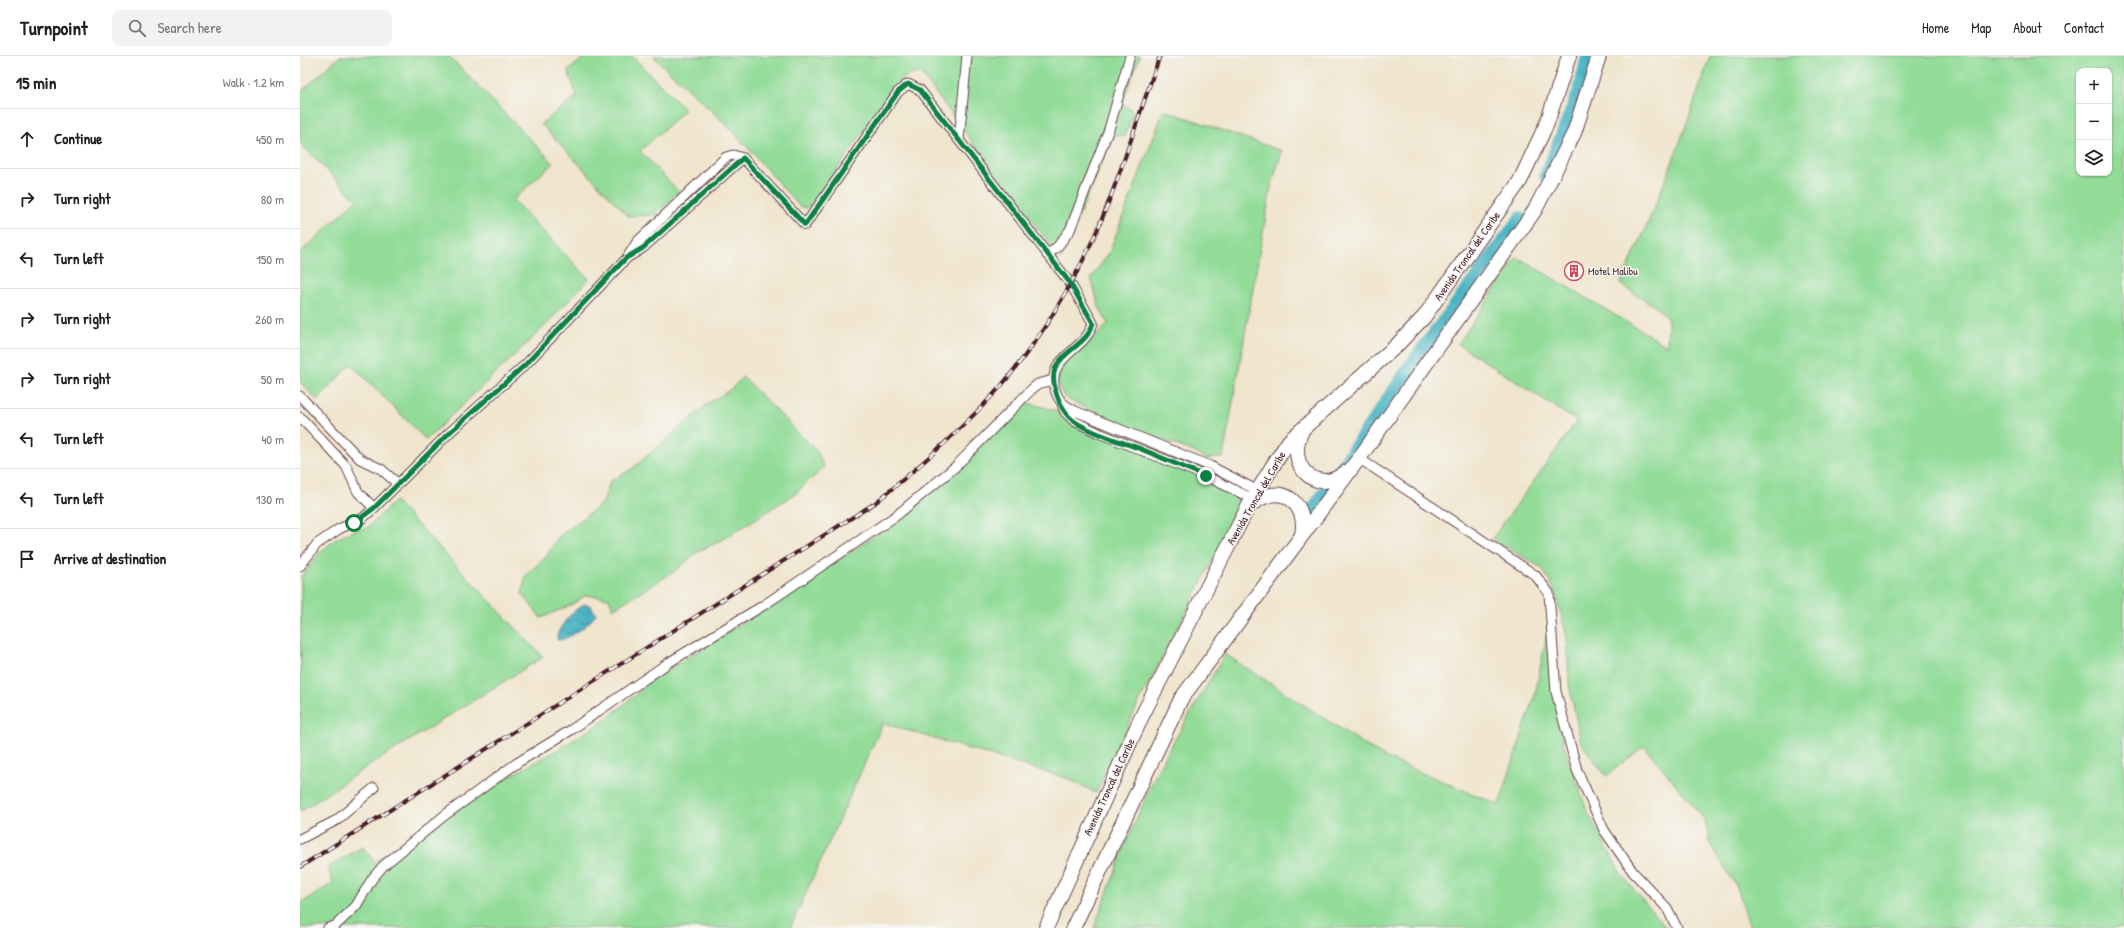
<!DOCTYPE html>
<meta charset="utf-8">
<style>
body{margin:0;font-family:"Patrick Hand",sans-serif;background:#f2f2f2;color:#222}
.controls{position:absolute;right:12px;top:12px;display:grid;overflow:hidden;border-radius:8px;box-shadow:0 1px 3px #0004}
.controls button{width:36px;height:36px;display:grid;place-items:center;padding:0;border:0;border-bottom:1px solid #e0e0e0;background:#fff;color:#222;font:20px sans-serif}
.stop{position:absolute;width:12px;height:12px;margin:-9px;border:3px solid #0b8043;border-radius:50%;background:#fff}
.stop.end{background:#0b8043;border-color:#fff;box-shadow:0 1px 4px #0008}
.list{margin:0;padding:0;list-style:none}
h2{display:flex;justify-content:space-between;align-items:center;height:52px;margin:0;padding:0 16px;font-size:17px}
h2 small{font-size:13px;font-weight:400;color:#767676}
.list li{display:grid;grid-template-columns:26px 1fr auto;gap:12px;align-items:center;box-sizing:border-box;height:60px;padding:0 16px;border-top:1px solid #e0e0e0}
.list b{display:block;font-size:15px;white-space:nowrap}
.list em{font-size:13px;font-style:normal;color:#767676}
.icon{flex:none;width:22px;height:22px;fill:none;stroke:currentColor;stroke-width:2;stroke-linecap:round;stroke-linejoin:round}
.map{position:relative;flex:none;width:1824px;height:872px;overflow:hidden}
header{display:flex;align-items:center;gap:24px;box-sizing:border-box;height:56px;padding:0 20px;background:#fff;border-bottom:1px solid #e0e0e0}
header strong{font-size:19px}
nav{display:flex;gap:22px;margin-inline-start:auto;font-size:14px}
.search{width:280px;height:36px;background:#f2f2f2;display:flex;align-items:center;gap:10px;box-sizing:border-box;padding:0 14px;border-radius:8px;color:#767676;font-size:15px}
main{display:flex}
aside{flex:1;background:#fff}
.map>svg:first-child{display:block}
.grass{fill:#92dc98;stroke:#6e7e62;fill-rule:evenodd}
.water{fill:url(#water-waves);stroke:#486877}
.lines{fill:none;stroke-linecap:round;stroke-linejoin:round}
.river{stroke:#46b2c3;stroke-width:14}
.minor-casing{stroke:#633d43;stroke-width:11}
.trunk-casing{stroke:#633d43;stroke-width:16}
.minor{stroke:#fff;stroke-width:9}
.trunk{stroke:#fff;stroke-width:14}
.rail-casing{stroke:#4a1f2b;stroke-width:4}
.rail{stroke:#f6f6f2;stroke-width:2.5;stroke-dasharray:8;stroke-linecap:butt}
.route{stroke:#0b8043;stroke-width:5}
.labels{text-anchor:middle;dominant-baseline:central;stroke-width:3;stroke-linejoin:round;paint-order:stroke}
.street-label{font-size:11px;fill:#4a1f2b;stroke:#f6f6f2}
.poi-label{font-size:11px;fill:#4a1f2b;stroke:#f6f6f2;text-anchor:start}
</style>
<header>
<strong>Turnpoint</strong>
<div class="search"><svg class="icon" aria-label="search" viewBox="0 0 24 24"><circle cx="10" cy="10" r="6"/><path d="M15 15l6 6"/></svg>Search here</div>
<nav><a>Home</a><a>Map</a><a>About</a><a>Contact</a></nav>
</header>
<main>
<aside>
<h2>15 min<small>Walk · 1.2 km</small></h2>
<ul class="list">
<li><svg class="icon" aria-label="ahead" viewBox="0 0 24 24"><path d="M12 20V5M6 11l6-6 6 6"/></svg><div><b>Continue</b></div><em>450 m</em></li>
<li><svg class="icon" aria-label="right" viewBox="0 0 24 24"><path d="M7 20v-9h11M14 6l5 5-5 5"/></svg><div><b>Turn right</b></div><em>80 m</em></li>
<li><svg class="icon" aria-label="left" viewBox="0 0 24 24"><path d="M17 20v-9H6M10 6l-5 5 5 5"/></svg><div><b>Turn left</b></div><em>150 m</em></li>
<li><svg class="icon" aria-label="right" viewBox="0 0 24 24"><path d="M7 20v-9h11M14 6l5 5-5 5"/></svg><div><b>Turn right</b></div><em>260 m</em></li>
<li><svg class="icon" aria-label="right" viewBox="0 0 24 24"><path d="M7 20v-9h11M14 6l5 5-5 5"/></svg><div><b>Turn right</b></div><em>50 m</em></li>
<li><svg class="icon" aria-label="left" viewBox="0 0 24 24"><path d="M17 20v-9H6M10 6l-5 5 5 5"/></svg><div><b>Turn left</b></div><em>40 m</em></li>
<li><svg class="icon" aria-label="left" viewBox="0 0 24 24"><path d="M17 20v-9H6M10 6l-5 5 5 5"/></svg><div><b>Turn left</b></div><em>130 m</em></li>
<li><svg class="icon" aria-label="arrive" viewBox="0 0 24 24"><path d="M6 21V4h12l-3 4 3 4H6"/></svg><div><b>Arrive at destination</b></div></li>
</ul>
</aside>
<div class="map">
<svg width="1824" height="872" viewBox="0 0 1824 872">
<defs>
<pattern id="water-waves" width="16" height="10" patternUnits="userSpaceOnUse"><rect width="16" height="10" fill="#46b2c3"/><path d="M0 5q4-4 8 0t8 0" fill="none" stroke="#3c909f"/></pattern>
</defs>
<rect width="100%" height="100%" fill="#f6f6f2"/>
<filter id="ink" filterUnits="userSpaceOnUse"><feTurbulence type="fractalNoise" baseFrequency=".025" numOctaves="2"/><feDisplacementMap in="SourceGraphic" scale="8" xChannelSelector="R" yChannelSelector="G"/><feConvolveMatrix kernelMatrix="1 2 1 2 8 2 1 2 1" color-interpolation-filters="sRGB"/></filter>
<filter id="wash" filterUnits="userSpaceOnUse"><feTurbulence type="fractalNoise" baseFrequency=".012" numOctaves="4" result="noise"/><feDisplacementMap in="SourceGraphic" scale="16" xChannelSelector="R" yChannelSelector="G"/><feGaussianBlur stdDeviation="0.9" result="paint"/><feColorMatrix in="noise" values="0 0 0 0 0 0 0 0 0 0 0 0 0 0 0 0 0 1.4 0 .05"/><feComposite in="paint" operator="in"/></filter>
<g filter="url(#wash)">
<rect width="100%" height="100%" fill="#f0e5cd"/>
<g class="grass">
<polygon points="40,0 149,0 253,107 213,144 289,223 244,271 126,384 51,308 17,344 0,326 0,197 56,144 0,87 0,37"/>
<polygon points="286,0 332,0 385,54 340,95 379,136 356,159 328,160 241,68 277,40 268,15"/>
<path d="M353,0H840L822,47L834,56L825,80L813,79L761,203L622,19C611,15 607,20 598,26L516,144L506,152L499,150L432,74Z"/>
<path d="M1410,0H1824V872H1450L1437,831L1411,790L1405,764L1344,690L1306,720L1281,687L1269,628L1267,581L1255,535L1242,512L1192,483L1277,365L1158,288L1217,201L1367,290L1368,264L1360,254L1320,228C1356,154 1384,78 1410,0ZM1779,15H1809V117H1779Z"/>
<polygon points="864,54 982,95 971,131 923,402 905,403 894,396 837,374 811,366 764,341 759,330 758,319 768,303 799,278 808,268 799,251 791,222 809,197"/>
<polygon points="443,321 516,394 524,411 495,438 422,484 399,495 375,515 313,553 309,542 286,539 271,549 241,562 222,538 226,519 246,501 258,481 303,447 310,425 332,413 409,347 431,333"/>
<polygon points="725,346 768,358 891,406 944,444 841,642 796,737 769,723 583,667 490,872 0,872 0,848 33,827 28,811 63,791 74,806 199,726 259,693 302,666 342,634 343,629 426,577 573,481 624,444"/>
<polygon points="95,445 243,601 62,714 0,756 1,521 18,498 36,483 55,474 67,472"/>
<polygon points="1248,572 1264,690 1288,757 1321,818 1366,872 794,872 826,787 859,711 925,598 1084,701 1199,749 1235,639"/>
</g>
<path class="water" d="M285,548L290,549L296,558C291,567 268,585 257,584C255,573 276,551 285,548Z"/>
<g class="lines">
<g class="river">
<polyline points="1246,120 1280,34 1288,0"/>
<polyline points="1037,418 1115,304 1221,162"/>
<polyline points="1008,461 1030,429"/>
</g>
</g>
</g>
<g filter="url(#ink)">
<g class="lines">
<g class="minor-casing">
<g id="minor">
<polyline points="659,84 667,0"/>
<polyline points="747,199 758,190 770,174 809,73 830,0"/>
<polyline points="330,200 343,192 443,102"/>
<polyline points="0,340 60,403 81,413 97,427"/>
<polyline points="762,348 765,356 774,365 801,378 906,420 953,443"/>
<polyline points="0,361 46,410 58,436 74,452"/>
<polyline points="1060,401 1063,405 1235,519 1249,537 1256,636 1277,714 1304,774 1333,816 1367,852 1377,872"/>
<path d="M0,510L17,488L39,473L63,462L74,452L149,377L226,308L327,202L337,186L426,101L433,99L443,102L505,169L598,36L608,28L620,34L770,227L793,267C786,295 746,300 755,333C758,345 764,349 775,355L910,410L958,435"/>
<polyline points="0,783 37,764 74,732"/>
<polyline points="28,872 35,870 56,850 72,823 83,810 145,759 217,707 271,674 368,607 464,549 597,459 655,411 732,333 738,328 753,324"/>
</g>
</g>
<g class="trunk-casing">
<g id="trunk">
<path d="M1002,375C984,409 1017,441 1046,416"/>
<path d="M950,449C956,446 960,441 967,440C991,432 1007,456 1002,478"/>
<polyline points="746,872 842,660 948,451 972,411 989,385 1096,290 1124,261 1220,125 1247,67 1269,0"/>
<polyline points="773,872 881,643 1060,401 1235,154 1274,77 1299,0"/>
</g>
</g>
<use href="#minor" class="minor"/>
<use href="#trunk" class="trunk"/>
<g class="rail-casing">
<path id="rail" d="M0,811L575,447C619,411 663,373 701,330C738,286 771,232 795,179C821,121 838,59 860,0"/>
</g>
<use href="#rail" class="rail"/>
</g>
</g>
<g class="lines" filter="url(#ink)">
<path class="route" d="M54,467L74,452L149,377L226,308L326,202L343,192L443,102L505,169L598,36L608,28L620,34L770,227L793,267C788,288 763,294 755,313C750,326 760,352 769,361C783,375 822,386 841,393C863,402 884,412 906,420"/>
</g>
<defs>
<g id="building-ring" transform="scale(1)"><circle r="9.5" fill="#f6f6f2" stroke="#d1495b" stroke-width="1.5"/><path d="M-4-6H4V6H1V3H-1V6H-4ZM-2.5-4.3h1.7v1.8h-1.7ZM.8-4.3h1.7v1.8H.8ZM-2.5-1h1.7V.8h-1.7ZM.8-1h1.7V.8H.8Z" fill="#d1495b"/></g>
</defs>
<g fill-rule="evenodd">
<use href="#building-ring" x="1274" y="215"/>
</g>
<g class="labels">
<g class="street-label">
<text transform="translate(1167 200) rotate(-55)">Avenida Troncal del Caribe</text>
<text transform="translate(956 442) rotate(-60)">Avenida Troncal del Caribe</text>
<text transform="translate(809 731) rotate(-65)">Avenida Troncal del Caribe</text>
</g>
<g class="poi-label">
<text x="1288" y="215">Motel Malibu</text>
</g>
</g>
</svg>
<div class="controls">
<button>+</button>
<button>−</button>
<button><svg class="icon" aria-label="layers" viewBox="0 0 24 24"><path d="M12 4l9 5-9 5-9-5zM3 14l9 5 9-5"/></svg></button>
</div>
<div class="stop" style="left:54px;top:467px"></div>
<div class="stop end" style="left:906px;top:420px"></div>
</div>
</main>
